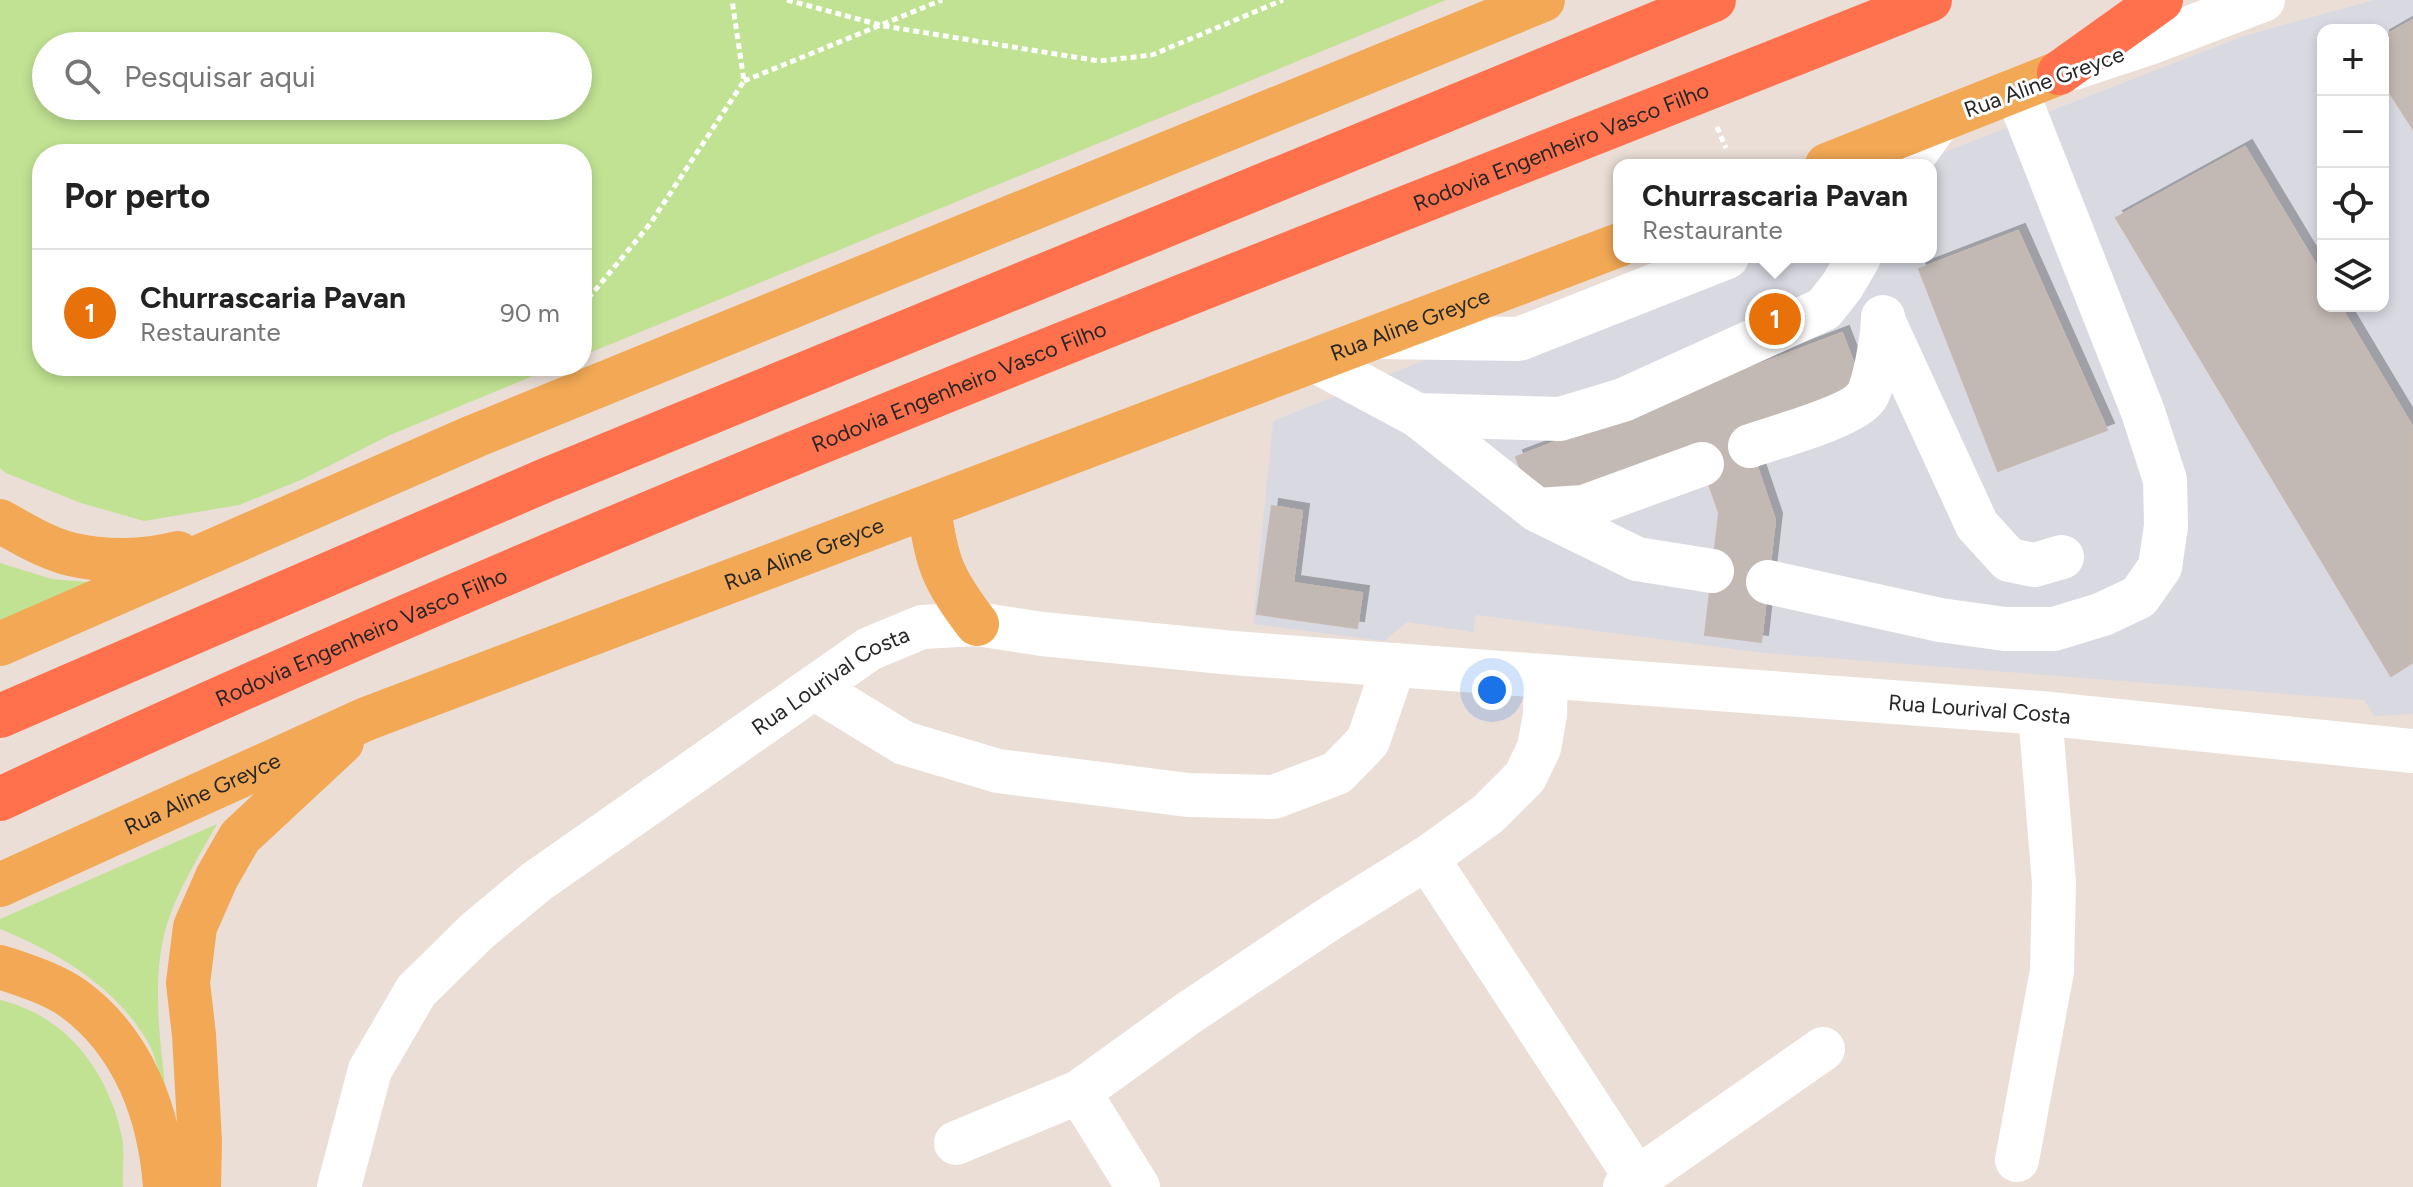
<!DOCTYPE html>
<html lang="pt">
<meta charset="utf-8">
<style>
body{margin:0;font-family:Figtree,sans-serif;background:#f6f6f6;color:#222}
.controls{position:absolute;right:24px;top:24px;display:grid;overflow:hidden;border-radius:16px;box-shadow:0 4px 12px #0003}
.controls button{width:72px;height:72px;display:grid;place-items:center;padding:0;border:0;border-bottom:2px solid #e0e0e0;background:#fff;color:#222;font:40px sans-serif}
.you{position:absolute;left:1492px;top:690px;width:28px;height:28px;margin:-20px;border:6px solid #fff;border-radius:50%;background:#1a73e8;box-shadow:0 0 0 12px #1a73e833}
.badge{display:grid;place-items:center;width:52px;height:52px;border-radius:50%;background:#d93025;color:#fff;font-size:26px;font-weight:700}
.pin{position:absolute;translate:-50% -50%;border:4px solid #fff;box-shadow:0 2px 8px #0006}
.popup{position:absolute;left:1613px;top:159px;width:324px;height:104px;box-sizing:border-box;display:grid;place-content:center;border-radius:16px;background:#fff;filter:drop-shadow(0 2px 6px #0005);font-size:26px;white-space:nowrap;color:#767676}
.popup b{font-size:30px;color:#222}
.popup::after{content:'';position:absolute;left:50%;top:100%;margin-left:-16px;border:16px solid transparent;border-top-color:#fff}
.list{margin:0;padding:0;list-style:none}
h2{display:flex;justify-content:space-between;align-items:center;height:104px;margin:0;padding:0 32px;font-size:34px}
h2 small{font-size:26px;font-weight:400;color:#767676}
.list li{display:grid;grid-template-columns:52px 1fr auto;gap:24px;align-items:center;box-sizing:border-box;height:128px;padding:0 32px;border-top:2px solid #e0e0e0}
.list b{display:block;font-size:30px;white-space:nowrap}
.list p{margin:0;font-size:26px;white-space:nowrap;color:#767676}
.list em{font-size:26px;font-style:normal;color:#767676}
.icon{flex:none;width:44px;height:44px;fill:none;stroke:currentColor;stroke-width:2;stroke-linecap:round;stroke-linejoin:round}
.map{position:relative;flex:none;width:2413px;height:1187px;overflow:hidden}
.search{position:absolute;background:#fff;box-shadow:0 4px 12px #0003;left:32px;top:32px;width:560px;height:88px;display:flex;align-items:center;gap:20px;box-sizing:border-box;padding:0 28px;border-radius:44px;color:#767676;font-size:30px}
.panel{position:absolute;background:#fff;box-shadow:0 4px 12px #0003;left:32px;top:144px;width:560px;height:232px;border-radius:32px}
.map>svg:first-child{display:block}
.industrial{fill:#d9d9e2;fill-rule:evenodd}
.green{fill:#c0e292;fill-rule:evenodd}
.building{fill:#c2b8b4;stroke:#c5b9b1;stroke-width:2;filter:url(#shadow)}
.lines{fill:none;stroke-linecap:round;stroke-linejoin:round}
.minor-tunnel{stroke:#c3b9b4;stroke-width:44;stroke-dasharray:44 22;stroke-linecap:butt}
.path{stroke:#fff;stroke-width:5;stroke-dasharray:6 4;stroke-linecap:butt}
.minor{stroke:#fff;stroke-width:44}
.major{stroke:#f2a854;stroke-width:44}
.highway{stroke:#ff714d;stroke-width:44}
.labels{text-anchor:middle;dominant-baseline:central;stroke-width:6;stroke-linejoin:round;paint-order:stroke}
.street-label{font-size:22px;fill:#272727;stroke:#fff}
</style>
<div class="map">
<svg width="2413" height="1187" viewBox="0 0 2413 1187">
<defs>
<filter id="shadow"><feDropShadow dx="7" dy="-7" stdDeviation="0" flood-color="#0004"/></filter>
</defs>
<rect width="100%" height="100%" fill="#eaded7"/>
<path class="industrial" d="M2374,0H2413V714L2374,716L2364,700L1765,653L1476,615L1473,632L1407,622L1384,641L1253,624L1273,421L1681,257H1931V165H1911L2244,36ZM2323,30H2383V306H2323Z"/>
<g class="green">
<path d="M0,0H1446L582,356V154H42V366H557L390,435L303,479L239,505L144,521L81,503L6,473L0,468ZM46,46H578V106H46Z"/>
<polygon points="0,563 52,579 99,583 0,622"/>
<path d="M217,824C199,856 178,889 167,924C150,979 161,1047 167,1103C161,1085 158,1061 149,1044C117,987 59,953 0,929V919Z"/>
<path d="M0,1000C67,1016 108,1071 122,1137C125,1152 122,1171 123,1187H0Z"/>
</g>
<g class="building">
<polygon points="2413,20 2413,129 2383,82 2383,37"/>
<polygon points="2245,147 2323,277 2323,306 2340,306 2413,428 2413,662 2391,676 2116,218"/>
<polygon points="2018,231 2107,430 1998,471 1919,269"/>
<polygon points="1842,333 1862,385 1750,446 1775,520 1761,642 1705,635 1719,513 1702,464 1535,507 1516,457"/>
<polygon points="1272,506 1302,511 1293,583 1362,593 1357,628 1257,614"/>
</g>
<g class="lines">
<polyline class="minor-tunnel" points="1712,571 1768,582"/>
<g class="path">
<polyline points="787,0 884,26 1099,61 1152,55 1283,0"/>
<polyline points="744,81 942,0"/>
<polyline points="1717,127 1726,148"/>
<polyline points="582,306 650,224 744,81 732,0"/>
</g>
<g class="minor">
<polyline points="2073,68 2152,42 2263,0"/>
<polyline points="1907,165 1938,122"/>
<polyline points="1883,320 1977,525 2009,560 2034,565 2062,557"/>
<polyline points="1377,337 1519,339 1727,257"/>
<polyline points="1314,360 1417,415 1560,419 1623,400 1824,309 1842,286 1859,257"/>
<polyline points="1417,415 1537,510 1584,507 1702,464"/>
<path d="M1750,446C1775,437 1852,417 1866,397C1875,385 1883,333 1883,317"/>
<polyline points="1539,511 1637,559 1712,571"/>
<polyline points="1768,582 1940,620 2005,629 2054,629 2103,614 2139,597 2160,567 2166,526 2165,480 2143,412 2016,90"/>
<polyline points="814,688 904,743 998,771 1188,795 1274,797 1337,773 1368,741 1394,665"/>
<polyline points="1427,858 1637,1179"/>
<polyline points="1079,1092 1138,1187"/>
<polyline points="956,1143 1079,1092 1190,1012 1332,917 1427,858 1488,814 1525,777 1539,748 1545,715 1546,677"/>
<polyline points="2017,1160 2052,971 2054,883 2040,713"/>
<path id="s1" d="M339,1187L370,1070L416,991L476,932L536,882L869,649L922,627L977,624L1042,634L1233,653L2040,713L2413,751"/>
<polyline points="1625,1187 1823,1049"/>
</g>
<g class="major">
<polyline points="1827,165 2059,73"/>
<path d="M929,507C936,562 943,580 977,624"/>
<path d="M0,521C21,533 46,548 70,554C104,562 144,562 178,553"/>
<polyline points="0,644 475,436 1543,0"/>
<path id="s2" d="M0,885L366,719L1619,245"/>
<path d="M0,967C24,975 53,984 74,999C134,1043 160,1115 165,1187"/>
<polyline points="199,1187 200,1141 194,1035 188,983 195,927 217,877 240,837 342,742"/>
</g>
<g class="highway">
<polyline points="2059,73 2161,0"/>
<polyline points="0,716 546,480 1714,0"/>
<path id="s3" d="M0,799C631,504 1284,258 1930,0"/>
</g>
</g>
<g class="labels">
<g class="street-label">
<text transform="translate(2044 82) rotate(-20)">Rua Aline Greyce</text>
<text stroke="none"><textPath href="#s3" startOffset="1692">Rodovia Engenheiro Vasco Filho</textPath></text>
<text stroke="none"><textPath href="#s2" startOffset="1518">Rua Aline Greyce</textPath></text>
<text stroke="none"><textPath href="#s3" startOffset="1044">Rodovia Engenheiro Vasco Filho</textPath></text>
<text stroke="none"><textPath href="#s2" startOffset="870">Rua Aline Greyce</textPath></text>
<text stroke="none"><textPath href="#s3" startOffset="396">Rodovia Engenheiro Vasco Filho</textPath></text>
<text stroke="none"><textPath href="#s1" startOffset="732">Rua Lourival Costa</textPath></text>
<text stroke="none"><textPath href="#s1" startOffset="1900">Rua Lourival Costa</textPath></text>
<text stroke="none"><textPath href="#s2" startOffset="222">Rua Aline Greyce</textPath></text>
</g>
</g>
</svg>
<div class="controls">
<button>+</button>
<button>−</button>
<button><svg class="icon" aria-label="locate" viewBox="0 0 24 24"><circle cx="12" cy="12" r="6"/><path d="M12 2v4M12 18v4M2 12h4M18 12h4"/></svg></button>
<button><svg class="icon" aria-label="layers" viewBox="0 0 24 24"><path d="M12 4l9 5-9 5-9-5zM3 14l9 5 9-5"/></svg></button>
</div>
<div class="you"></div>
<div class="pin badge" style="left:1775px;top:319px;background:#e8710a">1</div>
<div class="popup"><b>Churrascaria Pavan</b>Restaurante</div>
<div class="search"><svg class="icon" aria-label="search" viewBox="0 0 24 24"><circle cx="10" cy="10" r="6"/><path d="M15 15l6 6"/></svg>Pesquisar aqui</div>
<section class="panel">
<h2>Por perto<small></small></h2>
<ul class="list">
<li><span class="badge" style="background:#e8710a">1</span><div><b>Churrascaria Pavan</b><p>Restaurante</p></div><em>90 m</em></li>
</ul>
</section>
</div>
